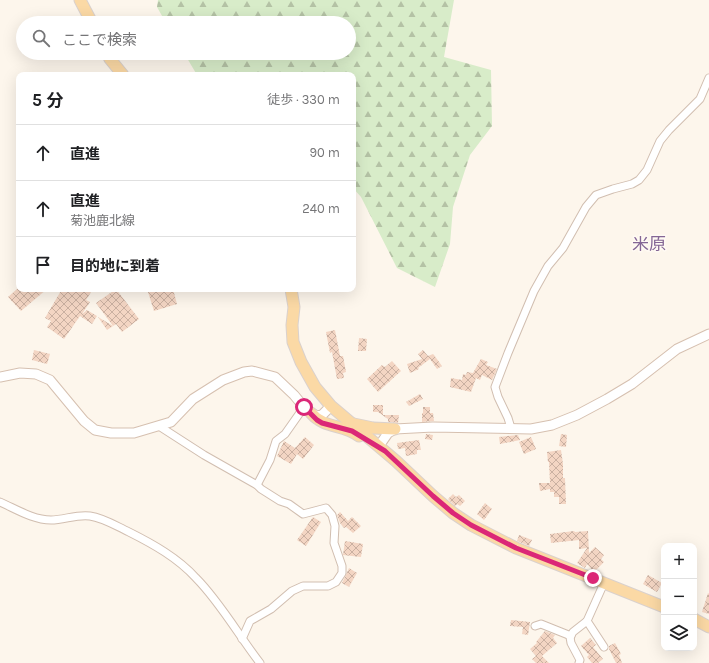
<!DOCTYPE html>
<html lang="ja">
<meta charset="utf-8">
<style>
body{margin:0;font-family:Karla,"Noto Sans JP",sans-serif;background:#f2f2f2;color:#202124}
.controls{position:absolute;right:12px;bottom:12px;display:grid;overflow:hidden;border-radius:8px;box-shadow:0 4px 16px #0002}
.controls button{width:36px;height:36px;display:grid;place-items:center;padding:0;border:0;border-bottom:1px solid #e0e0e0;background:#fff;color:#202124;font:20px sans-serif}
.stop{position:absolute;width:12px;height:12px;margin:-9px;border:3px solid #db2777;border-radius:50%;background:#fff}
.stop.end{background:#db2777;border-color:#fff;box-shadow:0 1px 4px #0008}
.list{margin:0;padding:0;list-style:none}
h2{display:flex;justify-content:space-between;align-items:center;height:52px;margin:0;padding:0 16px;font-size:17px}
h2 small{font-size:13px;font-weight:400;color:#757577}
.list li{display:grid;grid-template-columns:26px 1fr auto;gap:12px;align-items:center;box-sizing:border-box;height:56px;padding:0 16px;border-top:1px solid #e0e0e0}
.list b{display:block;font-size:15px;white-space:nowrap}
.list p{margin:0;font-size:13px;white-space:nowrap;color:#757577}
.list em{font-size:13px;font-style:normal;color:#757577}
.icon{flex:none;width:22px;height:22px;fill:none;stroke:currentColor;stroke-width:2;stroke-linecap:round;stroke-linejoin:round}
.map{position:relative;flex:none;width:709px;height:663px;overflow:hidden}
.search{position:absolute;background:#fff;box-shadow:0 4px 16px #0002;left:16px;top:16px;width:340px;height:44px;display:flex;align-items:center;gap:10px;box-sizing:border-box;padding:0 14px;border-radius:22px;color:#757577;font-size:15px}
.panel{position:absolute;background:#fff;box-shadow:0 4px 16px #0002;left:16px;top:72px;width:340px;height:220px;border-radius:8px}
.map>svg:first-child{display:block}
.forest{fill:url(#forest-firs)}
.building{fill:url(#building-cross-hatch)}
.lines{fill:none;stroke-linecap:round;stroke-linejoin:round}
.street-casing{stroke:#d1beb0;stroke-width:9}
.secondary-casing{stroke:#d6c0b0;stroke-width:11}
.primary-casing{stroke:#dad1cd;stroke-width:13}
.street{stroke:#fff;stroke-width:7}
.secondary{stroke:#fff;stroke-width:9}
.primary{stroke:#fbd9a5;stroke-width:11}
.route{stroke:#db2777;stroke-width:5}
.labels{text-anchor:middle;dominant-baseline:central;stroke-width:3;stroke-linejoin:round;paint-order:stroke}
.quarter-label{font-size:17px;fill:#846695;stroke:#fffaf3}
</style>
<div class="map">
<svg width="709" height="663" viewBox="0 0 709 663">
<defs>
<pattern id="forest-firs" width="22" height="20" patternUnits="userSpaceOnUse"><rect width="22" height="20" fill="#d8ecc9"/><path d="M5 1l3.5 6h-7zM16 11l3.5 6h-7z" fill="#b4c2a5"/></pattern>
<pattern id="building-cross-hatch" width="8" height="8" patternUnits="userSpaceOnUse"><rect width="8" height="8" fill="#f3d5c3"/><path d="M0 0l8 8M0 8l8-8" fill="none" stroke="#cab0a1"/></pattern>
</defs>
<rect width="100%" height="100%" fill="#fdf6ec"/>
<polygon class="forest" points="158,0 454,0 444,57 491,70 492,126 470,155 453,207 450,244 435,287 397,268 361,197 353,188 353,75 197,75 184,53 349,53 349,23 166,23 157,7"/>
<g class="building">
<polygon points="17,289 47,289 21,311 8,297"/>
<polygon points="62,289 72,289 76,291 78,289 93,289 86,300 90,302 82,314 87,310 97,316 92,324 80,316 64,339 47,327 51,321 45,318"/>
<polygon points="116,289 139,319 122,332 116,324 113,326 96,303"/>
<polygon points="147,289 173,289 177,304 154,311"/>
<polygon points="98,317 113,326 107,330"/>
<polygon points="335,330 340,356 343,356 346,372 343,373 344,378 337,379 332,352 330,353 326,332"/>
<polygon points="359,338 367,339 366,351 358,351"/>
<polygon points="34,350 50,354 47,364 32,360"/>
<polygon points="423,350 428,356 433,354 434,355 442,366 437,369 430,359 418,368 419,369 410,373 407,364 422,359 418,354"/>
<polygon points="481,359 488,362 486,365 497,369 492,380 482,375 480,380 476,378 471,392 450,387 451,378 462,380 463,374 466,375 467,372 473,373"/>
<polygon points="392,361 401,371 378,392 367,379 382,365 385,367"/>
<polygon points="420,394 423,399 409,406 406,402"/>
<polygon points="373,405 383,405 383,415 399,415 398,423 388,422 388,419 378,412 373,412"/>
<polygon points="423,407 430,407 430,413 433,413 434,421 422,422 422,413 423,413"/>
<polygon points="426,434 433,435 432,440 425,439"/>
<polygon points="561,434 567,435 566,447 559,446"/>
<polygon points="518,435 520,440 500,444 499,437"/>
<polygon points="305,437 314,445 303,459 297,454 291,464 277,456 284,441 295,448"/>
<polygon points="531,437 536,449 524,454 519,442"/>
<polygon points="419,440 421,450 417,450 417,454 406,456 405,448 398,449 397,443"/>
<polygon points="561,450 563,464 563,478 565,478 566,504 559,504 559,497 554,497 554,492 550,492 550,489 540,491 539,483 550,483 549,462 548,462 547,452"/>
<polygon points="453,494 456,497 459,495 465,501 460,506 457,504 455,506 448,499"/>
<polygon points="485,503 492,509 484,520 477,514"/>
<polygon points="340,512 348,521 352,517 361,526 353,533 346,527 344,528 340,523 337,515"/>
<polygon points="313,517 321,522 306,546 297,540"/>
<polygon points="574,531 575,532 588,531 589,553 595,547 604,555 601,559 604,562 594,572 587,564 585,568 577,563 587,548 579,549 579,540 551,543 550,534"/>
<polygon points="519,535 532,540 529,546 517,541"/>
<polygon points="345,541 363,544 361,557 343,555"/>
<polygon points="349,568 357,573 349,587 342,583 346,575"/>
<polygon points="648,575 662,583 657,592 643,584"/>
<polygon points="708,593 709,594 709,614 702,612"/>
<polygon points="511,620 530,622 528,635 522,634 523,627 510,626"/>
<polygon points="545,631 555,635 553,638 557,643 542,656 549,663 536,663 532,659 536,656 530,649 537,643 536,642"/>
<polygon points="590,638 596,645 593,647 603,659 598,663 592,663 587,657 589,655 581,646"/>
<polygon points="615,643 621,654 619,655 622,663 616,663 609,649 609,646"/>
</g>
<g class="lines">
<g class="street-casing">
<g id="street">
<polyline points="159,426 204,455 257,485 261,489 280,501 289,504 303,514 326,508 332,515 335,526 334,543 342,566 342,573 336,582 328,586 303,586 292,591 271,609 250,621 242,639"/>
<polyline points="511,428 508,418 498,397 495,387 508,353 534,291 548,266 563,248 586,207 596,195 613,189 632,184 639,180 647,170 660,141 669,130 700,99 709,78"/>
<polyline points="257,485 270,460 276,441 285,434 304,407"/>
<path d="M0,502C16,509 33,520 51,520C64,520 77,514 90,516C104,518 116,526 129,532C153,544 178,558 196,578C220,602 239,636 260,663"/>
<polyline points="587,621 604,647"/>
<polyline points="535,626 541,624 571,636"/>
<polyline points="579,663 580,660 571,643 570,637 573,632 587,621 604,583"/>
</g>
</g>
<g class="secondary-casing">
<g id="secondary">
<polyline points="0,377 20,373 36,374 50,380 84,421 95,430 111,433 134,433 171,422 193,399 223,380 244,372 252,371 275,377 294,395 304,407 311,413 317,416 322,415 331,406"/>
<polyline points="379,446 388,433 395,429 433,427 531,429 552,425 577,415 607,399 632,384 677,349 709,334"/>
</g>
</g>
<g class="primary-casing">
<g id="primary">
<polyline points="80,0 92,23"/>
<polyline points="107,53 110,59 123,75"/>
<polyline points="291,289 294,307 292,325 293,342 301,362 315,387 331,406 396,461 433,496 453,513 471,525 516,548 664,607"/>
<path d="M311,413C325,429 343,424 359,436"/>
<polyline points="354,424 373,428 395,429"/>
<polyline points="694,619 709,627"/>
</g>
</g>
<use href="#street" class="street"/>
<use href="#secondary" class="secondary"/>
<use href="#primary" class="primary"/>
</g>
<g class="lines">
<polyline class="route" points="304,407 317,420 322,423 352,431 385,451 433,496 453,513 471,525 516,548 593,578"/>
</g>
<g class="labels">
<g class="quarter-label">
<text x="649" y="244">米原</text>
</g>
</g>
</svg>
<div class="controls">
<button>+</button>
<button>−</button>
<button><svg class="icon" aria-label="layers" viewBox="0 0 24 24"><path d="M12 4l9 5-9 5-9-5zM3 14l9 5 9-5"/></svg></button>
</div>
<div class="stop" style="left:304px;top:407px"></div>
<div class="stop end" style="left:593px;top:578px"></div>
<div class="search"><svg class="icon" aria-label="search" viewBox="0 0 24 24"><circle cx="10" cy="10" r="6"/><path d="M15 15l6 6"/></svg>ここで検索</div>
<section class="panel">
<h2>5 分<small>徒歩 · 330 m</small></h2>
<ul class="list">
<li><svg class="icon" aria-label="ahead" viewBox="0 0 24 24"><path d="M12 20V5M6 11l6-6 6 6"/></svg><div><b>直進</b></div><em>90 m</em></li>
<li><svg class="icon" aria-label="ahead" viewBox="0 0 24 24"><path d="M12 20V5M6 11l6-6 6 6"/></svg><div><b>直進</b><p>菊池鹿北線</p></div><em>240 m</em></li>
<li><svg class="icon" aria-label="arrive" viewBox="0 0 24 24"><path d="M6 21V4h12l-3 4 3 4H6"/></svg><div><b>目的地に到着</b></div></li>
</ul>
</section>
</div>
